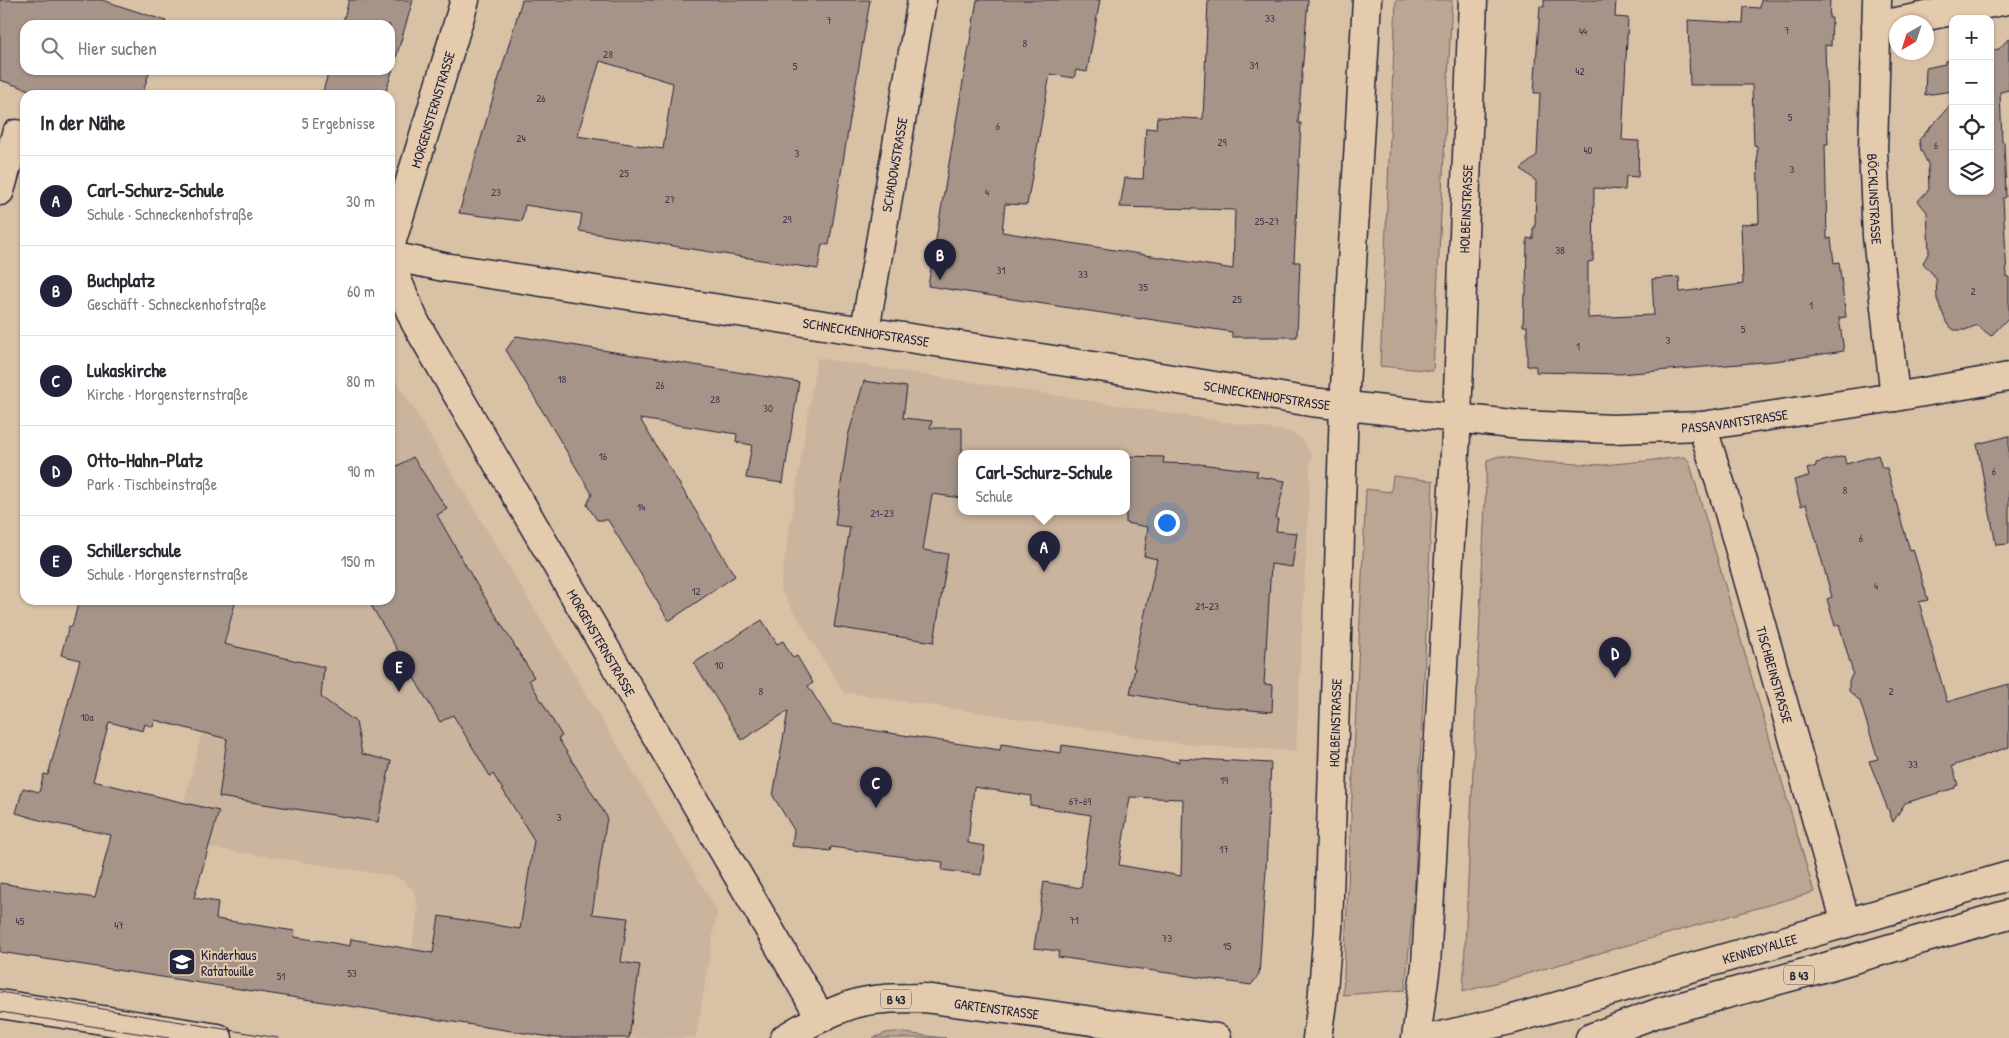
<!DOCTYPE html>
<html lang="de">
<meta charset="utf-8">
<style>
body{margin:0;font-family:"Patrick Hand",sans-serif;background:#f7f7f7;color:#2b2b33}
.controls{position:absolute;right:15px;top:15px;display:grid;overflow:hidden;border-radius:10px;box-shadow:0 1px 4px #0004}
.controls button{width:45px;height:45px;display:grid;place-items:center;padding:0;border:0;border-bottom:1px solid #e1e1e2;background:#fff;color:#2b2b33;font:25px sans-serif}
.compass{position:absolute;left:1889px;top:15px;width:45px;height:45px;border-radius:50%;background:#fff;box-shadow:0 1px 4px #0004;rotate:219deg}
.you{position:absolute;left:1166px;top:522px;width:18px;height:18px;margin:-12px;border:4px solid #fff;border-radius:50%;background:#1a73e8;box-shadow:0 0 0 8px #1a73e833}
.badge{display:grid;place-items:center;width:32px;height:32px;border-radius:50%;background:#22223b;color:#fff;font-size:16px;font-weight:700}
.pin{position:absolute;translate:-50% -41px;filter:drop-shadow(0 1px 2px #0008)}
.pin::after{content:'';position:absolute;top:26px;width:18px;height:15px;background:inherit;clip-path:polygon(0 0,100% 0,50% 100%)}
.popup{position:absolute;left:958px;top:450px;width:172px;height:65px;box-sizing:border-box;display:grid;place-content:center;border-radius:10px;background:#fff;filter:drop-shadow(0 1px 4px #0005);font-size:16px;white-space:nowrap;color:#7c7c81}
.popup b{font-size:19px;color:#2b2b33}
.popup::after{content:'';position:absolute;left:50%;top:100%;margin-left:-10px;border:10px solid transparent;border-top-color:#fff}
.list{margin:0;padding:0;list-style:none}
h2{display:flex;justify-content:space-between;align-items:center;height:65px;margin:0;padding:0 20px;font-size:21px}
h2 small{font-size:16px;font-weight:400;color:#7c7c81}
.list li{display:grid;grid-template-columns:32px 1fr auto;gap:15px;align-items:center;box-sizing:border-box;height:90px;padding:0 20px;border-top:1px solid #e1e1e2}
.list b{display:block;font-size:19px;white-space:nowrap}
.list p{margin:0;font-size:16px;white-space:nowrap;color:#7c7c81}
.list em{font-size:16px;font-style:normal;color:#7c7c81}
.icon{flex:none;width:28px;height:28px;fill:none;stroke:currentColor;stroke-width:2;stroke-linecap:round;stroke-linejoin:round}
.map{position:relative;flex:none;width:2009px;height:1038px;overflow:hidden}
.search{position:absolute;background:#fff;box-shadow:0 1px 4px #0004;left:20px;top:20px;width:375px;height:55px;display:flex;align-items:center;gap:12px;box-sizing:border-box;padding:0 18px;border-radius:15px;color:#7c7c81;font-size:19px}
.panel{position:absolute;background:#fff;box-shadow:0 1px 4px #0004;left:20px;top:90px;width:375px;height:515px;border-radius:15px}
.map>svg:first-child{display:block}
.built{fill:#cab49d;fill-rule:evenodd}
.green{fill:#bba694;stroke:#6e6468}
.building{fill:#a69488;stroke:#22223b;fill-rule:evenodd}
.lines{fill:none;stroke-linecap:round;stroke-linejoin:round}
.minor-casing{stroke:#22223b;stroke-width:31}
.major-casing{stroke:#22223b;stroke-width:31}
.minor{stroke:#e5cbad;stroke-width:28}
.major{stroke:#e5cbad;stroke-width:28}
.tram{stroke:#22223b;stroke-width:1}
.labels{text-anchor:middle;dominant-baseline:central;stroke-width:4;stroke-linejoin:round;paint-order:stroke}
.number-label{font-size:11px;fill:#433e4e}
.shield{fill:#e5cbad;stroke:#5c555d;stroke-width:1}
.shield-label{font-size:12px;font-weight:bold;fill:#22223b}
.street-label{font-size:14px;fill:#22223b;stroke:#e5cbad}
.poi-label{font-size:14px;fill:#22223b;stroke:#e5cbad;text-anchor:start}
</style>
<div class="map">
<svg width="2009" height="1038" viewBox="0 0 2009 1038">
<rect width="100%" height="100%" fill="#d9c1a6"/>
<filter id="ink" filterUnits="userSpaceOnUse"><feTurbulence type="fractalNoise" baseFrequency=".02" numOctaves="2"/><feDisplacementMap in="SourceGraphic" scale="10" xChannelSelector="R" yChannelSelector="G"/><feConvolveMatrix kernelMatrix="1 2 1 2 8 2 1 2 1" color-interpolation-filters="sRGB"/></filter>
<g filter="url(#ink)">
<g class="built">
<path d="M817,358L1291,432L1302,439L1311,454L1296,751L1191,745L850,693L845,695L780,589ZM962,453H1126V511H962Z"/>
<polygon points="390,370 717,910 696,1038 557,1038 402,1014 418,908 416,897 413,890 402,880 393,876 174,842 236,600 390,600"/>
</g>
<g class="green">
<polygon points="1396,0 1452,0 1433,371 1380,366"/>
<polygon points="1500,456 1539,462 1604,465 1684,457 1689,461 1814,892 1463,992 1487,460"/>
<polygon points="1393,476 1433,481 1414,898 1405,990 1343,995 1366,489 1391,492"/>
<polygon points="896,1032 944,1038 946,1038 873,1038 886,1033"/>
</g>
<g class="building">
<polygon points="0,0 102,0 166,21 165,25 25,25 25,70 150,70 142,95 44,95 0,80"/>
<polygon points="349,0 413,0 385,95 322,95 329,70 390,70 390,25 342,25"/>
<path d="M522,0H870L829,245L822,244L818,269L579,231L582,214L525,205L522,221L459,213ZM600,61L673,83L663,149L577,136Z"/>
<polygon points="977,0 1100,0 1087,72 1076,70 1074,78 1050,74 1027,205 1005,204 1002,232 1233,269 1235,210 1120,207 1125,178 1143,179 1146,128 1156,129 1157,117 1203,119 1208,0 1308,0 1298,123 1301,123 1294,262 1300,262 1297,337 1232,337 1232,332 1141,318 1141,319 928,286"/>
<polygon points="1544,0 1616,0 1615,17 1628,18 1622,140 1639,141 1638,177 1626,176 1625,190 1594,188 1593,261 1588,262 1588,318 1654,315 1652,279 1679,277 1680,292 1743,284 1741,224 1759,223 1757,146 1754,145 1752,85 1690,85 1688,20 1743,23 1744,7 1760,8 1761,0 1830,0 1829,18 1832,18 1831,46 1825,45 1828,144 1825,144 1827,239 1831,238 1834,263 1839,262 1846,317 1839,318 1844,351 1775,361 1620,374 1536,372 1536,366 1527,366 1527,326 1523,326 1524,295 1526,295 1527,238 1533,239 1533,228 1535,228 1536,181 1521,169 1537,155 1540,93 1534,93 1540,6 1544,7"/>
<polygon points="2009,38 2009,90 2000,92 2002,142 2004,142 2006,197 2003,198 2007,277 2009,277 2009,317 1991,336 1977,325 1965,330 1954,330 1947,324 1937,299 1936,278 1923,263 1929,252 1927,212 1918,201 1929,189 1928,164 1921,150 1919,140 1953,102 1953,191 1990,191 1990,51 1999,49"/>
<polygon points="1953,60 1953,91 1925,95 1926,68 1945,64 1945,61"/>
<polygon points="516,336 799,382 783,483 746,478 752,445 736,442 737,434 640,419 735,576 669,621 608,520 597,520 587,505 592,494 506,350"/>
<polygon points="864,381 907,387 903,418 932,421 930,428 962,428 962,498 932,494 923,550 948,554 934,642 834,627 850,527 835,525 848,436"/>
<polygon points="2009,436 2009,544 1996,545 1977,444"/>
<polygon points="1878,455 1882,468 1887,468 1902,524 1910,550 1913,549 1928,600 1919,602 1947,702 2009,684 2009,747 1952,766 1958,785 1955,786 1955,788 1905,803 1893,822 1869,761 1878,759 1860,701 1849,691 1849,681 1853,673 1839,624 1835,626 1827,599 1832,597 1806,504 1801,506 1794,480 1809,476 1807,469 1816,466 1816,463 1844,456 1846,464"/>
<polygon points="1126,456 1164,457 1163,463 1199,464 1258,471 1256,476 1285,481 1276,519 1278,519 1276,531 1297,533 1292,567 1271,564 1264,684 1273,685 1272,712 1186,704 1130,694 1135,668 1133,667 1157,559 1144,556 1148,527 1126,523"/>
<polygon points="413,457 447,509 437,515 474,580 534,677 529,680 562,736 558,738 607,817 592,914 628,918 621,962 640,965 629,1038 557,1038 0,952 0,883 95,898 111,835 43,821 16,813 23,788 39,792 44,774 48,775 80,660 61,655 69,626 72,627 79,600 236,600 224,644 324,667 321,697 356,722 362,754 391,761 378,822 219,797 227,739 155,720 153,727 145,724 143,731 109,722 93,781 219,811 194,898 218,902 216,919 295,931 294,937 322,941 350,946 351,939 433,953 439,916 520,929 534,840 493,774 490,776 453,715 440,722 368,600 390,600 390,470"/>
<path d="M762,620L777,644L783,641L793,658L797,656L813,683L808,686L832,724L1000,750L1001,744L1061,753L1062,745L1179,762V758L1271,763L1266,869L1259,975L1251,985L1058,957L1059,951L1034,948L1044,882L1081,888L1091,815L1030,805L1031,796L974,787L968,843L985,846L981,875L942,870L943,862L831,847L830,851L792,846L794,830L773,796L788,711L742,740L694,663ZM1130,797L1183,799L1181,876L1119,865Z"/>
</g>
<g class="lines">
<g class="minor-casing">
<g id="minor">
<path id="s1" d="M1877,0L1873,151L1877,236L1895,397"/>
<polyline points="1876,26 2007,0"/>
<polyline points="0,191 16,134"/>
<path id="s2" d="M390,247L465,0"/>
<path id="s3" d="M390,256L444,267L1093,366L1311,402L1520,425L1612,429L1702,426L1895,397L2009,377"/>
<path id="s4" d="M390,263L415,322L821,1018"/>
<path id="s5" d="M865,330L922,0"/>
<path id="s6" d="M1702,426L1724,495L1846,923"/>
<path id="s7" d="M1317,1038L1322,1003L1328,929L1344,405L1367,0"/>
<path id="s8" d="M1416,1038L1426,965L1457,418L1473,0"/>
</g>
</g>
<g class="major-casing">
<g id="major">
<polyline points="0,1004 218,1038"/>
<path id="s9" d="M785,1038C806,1025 834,1009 858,1003C879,997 903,999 924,998L1217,1038"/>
<path id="s10" d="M1432,1038L1510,1020L2009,876"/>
<polyline points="1590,1038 1660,1012 1812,971 2009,914"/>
</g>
</g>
<use href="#minor" class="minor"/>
<use href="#major" class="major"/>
<g class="tram">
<polyline points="0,992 278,1038"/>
<polyline points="0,1012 169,1038"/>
</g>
</g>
</g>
<defs>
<g id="school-square" transform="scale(1.4375)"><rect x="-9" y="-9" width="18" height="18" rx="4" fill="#22223b" stroke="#e5cbad"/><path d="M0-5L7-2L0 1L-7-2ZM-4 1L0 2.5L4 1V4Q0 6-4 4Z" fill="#fff"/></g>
</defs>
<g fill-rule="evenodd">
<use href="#school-square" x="182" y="962"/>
</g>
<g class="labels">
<g class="number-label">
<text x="1270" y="18">33</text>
<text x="829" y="20">7</text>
<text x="1787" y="30">7</text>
<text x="1583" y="31">44</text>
<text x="1025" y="43">8</text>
<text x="608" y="54">28</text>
<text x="1254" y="65">31</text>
<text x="795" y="66">5</text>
<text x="1580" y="71">42</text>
<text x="541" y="98">26</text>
<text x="1790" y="117">5</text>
<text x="998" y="126">6</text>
<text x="521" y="138">24</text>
<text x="1222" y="142">29</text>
<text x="1936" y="145">6</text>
<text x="1588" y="150">40</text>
<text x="797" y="153">3</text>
<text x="1792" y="169">3</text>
<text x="624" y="173">25</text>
<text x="496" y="192">23</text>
<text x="987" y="192">4</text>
<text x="670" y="199">27</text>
<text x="787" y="219">29</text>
<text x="1267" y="221">25-27</text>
<text x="1560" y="250">38</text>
<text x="1001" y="270">31</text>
<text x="1083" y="274">33</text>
<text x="1143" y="287">35</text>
<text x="1973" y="291">2</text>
<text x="1237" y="299">25</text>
<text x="1811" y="305">1</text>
<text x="1743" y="329">5</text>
<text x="1668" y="340">3</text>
<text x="1578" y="346">1</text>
<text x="562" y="379">18</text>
<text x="660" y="385">26</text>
<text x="715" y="399">28</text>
<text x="768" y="408">30</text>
<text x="603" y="456">16</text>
<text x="1994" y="471">6</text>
<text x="1845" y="490">8</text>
<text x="641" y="507">14</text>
<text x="882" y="513">21-23</text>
<text x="1861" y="538">6</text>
<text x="1876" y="586">4</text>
<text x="696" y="591">12</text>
<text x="1207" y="606">21-23</text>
<text x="719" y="665">10</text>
<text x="761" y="691">8</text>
<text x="1891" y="691">2</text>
<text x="87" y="717">10a</text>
<text x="1913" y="764">33</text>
<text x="1224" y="780">19</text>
<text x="1080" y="801">67-69</text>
<text x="559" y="817">3</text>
<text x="1224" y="849">17</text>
<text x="1074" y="920">71</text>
<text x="20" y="921">45</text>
<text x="119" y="925">47</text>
<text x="1167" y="938">73</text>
<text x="1227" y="946">15</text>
<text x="352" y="973">53</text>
<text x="281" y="976">51</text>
</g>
<g class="shield">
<rect x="1784" y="965.5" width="30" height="19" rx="4"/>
<rect x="881" y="989.5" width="30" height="19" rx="4"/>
</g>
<g class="shield-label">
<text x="1799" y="975">B 43</text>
<text x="896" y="999">B 43</text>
</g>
<g class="street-label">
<text stroke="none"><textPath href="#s2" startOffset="144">MORGENSTERNSTRASSE</textPath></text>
<text stroke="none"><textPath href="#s5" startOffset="168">SCHADOWSTRASSE</textPath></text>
<text stroke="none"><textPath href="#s1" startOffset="199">BÖCKLINSTRASSE</textPath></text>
<text stroke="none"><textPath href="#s8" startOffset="831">HOLBEINSTRASSE</textPath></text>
<text stroke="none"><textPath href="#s3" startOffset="482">SCHNECKENHOFSTRASSE</textPath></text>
<text stroke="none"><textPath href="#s3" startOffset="888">SCHNECKENHOFSTRASSE</textPath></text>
<text stroke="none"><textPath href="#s3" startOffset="1358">PASSAVANTSTRASSE</textPath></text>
<text stroke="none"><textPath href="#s4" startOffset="435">MORGENSTERNSTRASSE</textPath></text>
<text stroke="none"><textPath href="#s6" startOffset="259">TISCHBEINSTRASSE</textPath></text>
<text stroke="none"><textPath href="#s7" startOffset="316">HOLBEINSTRASSE</textPath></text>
<text stroke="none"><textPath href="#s10" startOffset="340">KENNEDYALLEE</textPath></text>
<text stroke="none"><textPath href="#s9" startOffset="221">GARTENSTRASSE</textPath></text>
</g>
<g class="poi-label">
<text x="201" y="954">Kinderhaus<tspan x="201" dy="16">Ratatouille</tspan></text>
</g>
</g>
</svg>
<div class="controls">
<button>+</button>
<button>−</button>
<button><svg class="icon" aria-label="locate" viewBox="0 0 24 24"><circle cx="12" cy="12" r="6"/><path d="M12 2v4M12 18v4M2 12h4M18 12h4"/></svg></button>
<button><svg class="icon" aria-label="layers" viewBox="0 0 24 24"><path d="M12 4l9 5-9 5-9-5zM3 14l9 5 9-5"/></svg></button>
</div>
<svg class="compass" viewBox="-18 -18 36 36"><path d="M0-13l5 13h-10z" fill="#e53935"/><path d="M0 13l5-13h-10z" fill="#7c7c81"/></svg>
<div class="you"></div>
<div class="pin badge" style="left:1044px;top:572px">A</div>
<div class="popup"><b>Carl-Schurz-Schule</b>Schule</div>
<div class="pin badge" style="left:940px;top:280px">B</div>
<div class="pin badge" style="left:876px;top:808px">C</div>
<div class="pin badge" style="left:1615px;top:678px">D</div>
<div class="pin badge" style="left:399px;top:692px">E</div>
<div class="search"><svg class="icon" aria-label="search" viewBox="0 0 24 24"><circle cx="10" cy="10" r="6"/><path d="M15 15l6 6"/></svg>Hier suchen</div>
<section class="panel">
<h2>In der Nähe<small>5 Ergebnisse</small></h2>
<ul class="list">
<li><span class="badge">A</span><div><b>Carl-Schurz-Schule</b><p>Schule · Schneckenhofstraße</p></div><em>30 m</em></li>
<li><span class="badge">B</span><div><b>Buchplatz</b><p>Geschäft · Schneckenhofstraße</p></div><em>60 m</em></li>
<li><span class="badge">C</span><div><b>Lukaskirche</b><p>Kirche · Morgensternstraße</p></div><em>80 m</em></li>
<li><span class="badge">D</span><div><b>Otto-Hahn-Platz</b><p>Park · Tischbeinstraße</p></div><em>90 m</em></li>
<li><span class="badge">E</span><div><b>Schillerschule</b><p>Schule · Morgensternstraße</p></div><em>150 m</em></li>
</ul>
</section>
</div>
